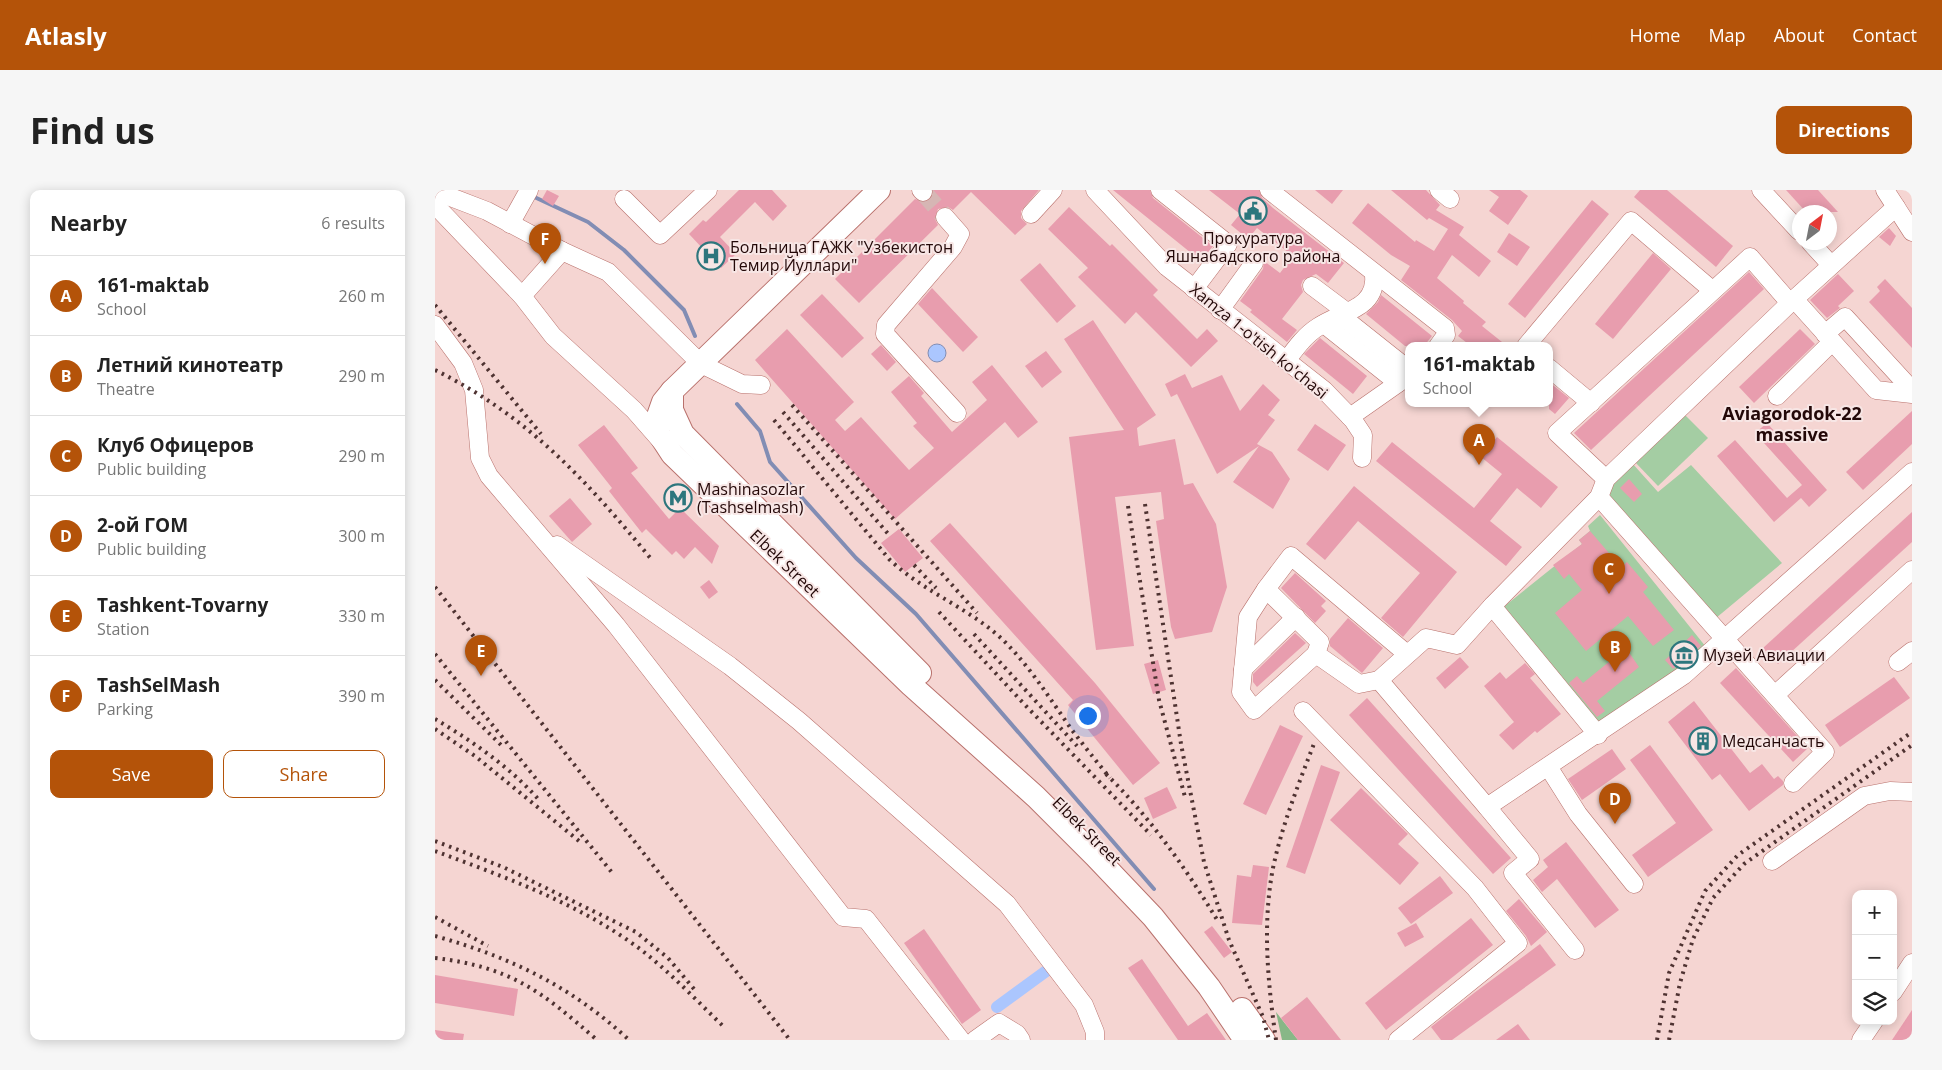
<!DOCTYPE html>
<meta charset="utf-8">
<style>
body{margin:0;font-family:"Open Sans",sans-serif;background:#f6f6f6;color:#222}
.controls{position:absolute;right:15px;bottom:15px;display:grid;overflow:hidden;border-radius:10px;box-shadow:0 2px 12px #0003}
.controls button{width:45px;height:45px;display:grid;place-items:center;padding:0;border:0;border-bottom:1px solid #e0e0e0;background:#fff;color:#222;font:25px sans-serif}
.compass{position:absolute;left:1357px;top:15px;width:45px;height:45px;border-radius:50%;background:#fff;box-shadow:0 2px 12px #0003;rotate:32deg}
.you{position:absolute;left:652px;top:525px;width:18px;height:18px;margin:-12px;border:4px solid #fff;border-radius:50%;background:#1a73e8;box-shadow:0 0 0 8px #1a73e833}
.badge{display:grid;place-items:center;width:32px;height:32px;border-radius:50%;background:#b45309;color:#fff;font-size:16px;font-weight:700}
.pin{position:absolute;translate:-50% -41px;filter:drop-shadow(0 1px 2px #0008)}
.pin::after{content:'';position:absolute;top:26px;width:18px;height:15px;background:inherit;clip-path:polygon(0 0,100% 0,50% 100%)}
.popup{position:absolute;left:970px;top:152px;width:148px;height:65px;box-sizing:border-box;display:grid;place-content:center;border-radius:10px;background:#fff;filter:drop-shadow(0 1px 4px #0005);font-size:16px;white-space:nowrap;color:#767676}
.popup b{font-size:19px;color:#222}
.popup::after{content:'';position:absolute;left:50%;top:100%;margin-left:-10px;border:10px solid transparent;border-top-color:#fff}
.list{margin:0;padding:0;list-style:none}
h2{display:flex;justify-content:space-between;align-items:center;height:65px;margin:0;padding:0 20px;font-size:21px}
h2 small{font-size:16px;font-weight:400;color:#767676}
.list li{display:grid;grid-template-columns:32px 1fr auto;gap:15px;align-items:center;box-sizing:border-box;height:80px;padding:0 20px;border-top:1px solid #e0e0e0}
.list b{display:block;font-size:19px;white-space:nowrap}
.list p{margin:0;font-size:16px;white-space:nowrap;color:#767676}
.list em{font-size:16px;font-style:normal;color:#767676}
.actions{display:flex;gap:10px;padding:15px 20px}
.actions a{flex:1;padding:11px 0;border:1px solid #b45309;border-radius:10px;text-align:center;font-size:18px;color:#b45309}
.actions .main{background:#b45309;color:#fff}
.icon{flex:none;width:28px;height:28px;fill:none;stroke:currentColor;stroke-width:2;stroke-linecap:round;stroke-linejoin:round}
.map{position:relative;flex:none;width:1477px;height:850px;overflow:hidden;border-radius:10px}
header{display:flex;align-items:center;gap:30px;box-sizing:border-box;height:70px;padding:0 25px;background:#b45309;color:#fff}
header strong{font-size:24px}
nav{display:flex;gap:28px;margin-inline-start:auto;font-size:18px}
.intro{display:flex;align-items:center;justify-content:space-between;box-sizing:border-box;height:120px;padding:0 30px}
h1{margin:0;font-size:35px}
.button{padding:12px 22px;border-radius:10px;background:#b45309;color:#fff;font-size:18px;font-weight:700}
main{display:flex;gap:30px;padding:0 30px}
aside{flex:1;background:#fff;border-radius:10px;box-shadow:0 2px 12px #0003}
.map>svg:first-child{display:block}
.green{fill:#a4cda3}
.forest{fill:#88b787}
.water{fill:#abc6fe;stroke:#828db4}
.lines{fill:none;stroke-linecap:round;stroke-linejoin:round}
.stream{stroke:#828db4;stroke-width:4}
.canal{stroke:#abc6fe;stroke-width:12}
.building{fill:#e89dae}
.minor-tunnel{stroke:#d6b6b4;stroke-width:18;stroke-dasharray:18 9;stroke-linecap:butt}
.minor-casing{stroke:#b9716c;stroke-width:19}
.major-casing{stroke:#b9716c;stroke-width:24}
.minor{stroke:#fff;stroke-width:18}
.major{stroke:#fff;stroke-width:22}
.rail{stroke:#4e3231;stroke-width:4;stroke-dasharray:2.5 5;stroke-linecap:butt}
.labels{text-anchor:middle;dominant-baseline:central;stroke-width:4;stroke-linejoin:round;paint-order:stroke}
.poi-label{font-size:16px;fill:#230808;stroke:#f7e6e5;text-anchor:start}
.street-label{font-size:16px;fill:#230808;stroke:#f7e6e5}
.neighbourhood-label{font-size:18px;font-weight:bold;fill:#230808;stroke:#f7e6e5}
</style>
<header>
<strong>Atlasly</strong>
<nav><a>Home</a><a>Map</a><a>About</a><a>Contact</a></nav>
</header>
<div class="intro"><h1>Find us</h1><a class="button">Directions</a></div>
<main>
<aside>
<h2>Nearby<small>6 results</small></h2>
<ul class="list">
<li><span class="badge">A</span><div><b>161-maktab</b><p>School</p></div><em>260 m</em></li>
<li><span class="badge">B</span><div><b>Летний кинотеатр</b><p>Theatre</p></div><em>290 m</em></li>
<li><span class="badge">C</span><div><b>Клуб Офицеров</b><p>Public building</p></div><em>290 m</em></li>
<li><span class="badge">D</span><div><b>2-ой ГОМ</b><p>Public building</p></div><em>300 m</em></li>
<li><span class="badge">E</span><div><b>Tashkent-Tovarny</b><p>Station</p></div><em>330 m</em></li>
<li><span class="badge">F</span><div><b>TashSelМash</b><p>Parking</p></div><em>390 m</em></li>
</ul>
<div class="actions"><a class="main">Save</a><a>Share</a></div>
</aside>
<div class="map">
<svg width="1477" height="850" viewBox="0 0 1477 850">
<rect width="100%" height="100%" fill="#f5d5d2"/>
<g class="green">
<polygon points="1250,225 1273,248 1223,296 1200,272"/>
<polygon points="1197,273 1223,302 1256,275 1347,373 1281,428 1174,306 1175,293"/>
<polygon points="1165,325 1271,457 1241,483 1162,534 1066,419 1147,354 1144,350 1155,341 1153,336"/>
</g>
<polygon class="forest" points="841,822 863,850 847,850"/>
<circle class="water" cx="502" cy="163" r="9"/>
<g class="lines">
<g class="stream">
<polyline points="95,5 153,32 189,60 249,120 260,146"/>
<polyline points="302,214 325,241 335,272 421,368 481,424 719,699"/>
</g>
<polyline class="canal" points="562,817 614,779"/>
</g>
<g class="building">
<polygon points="112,0 124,6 118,16 107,9"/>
<polygon points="304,0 337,0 352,16 338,31 320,12 285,47 301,64 286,78 254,44 268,30 271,32"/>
<polygon points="498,0 604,0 586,21 586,28 592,34 580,45 536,2 518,20 513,17 503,19 500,29 503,35 424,113 400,89 480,9 491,12 496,9"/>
<polygon points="678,0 715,0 718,8 778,56 766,71"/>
<polygon points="774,0 824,0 827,8 838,18 909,73 893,93 881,84 868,90 866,95 868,102 847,129 862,140 852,152 815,122 817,120 805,111 828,79 829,71 845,83 858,66 822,38 813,49 796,35 805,24"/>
<polygon points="880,0 908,0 897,14"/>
<polygon points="956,0 991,0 1005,15 1001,20 1029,37 1024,45 1056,71 1044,87 1017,65 1002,88 1029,111 1028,113 1051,132 1047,136 1072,156 1036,156 1023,146 1027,141 1017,130 966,90 975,76 956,65 917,33 933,13 980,52 981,50 999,61 1013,39 994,28 992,30"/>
<polygon points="1054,0 1085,0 1093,6 1073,35 1054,21 1064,7"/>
<polygon points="1205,0 1232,0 1298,56 1281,77 1199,7"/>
<polygon points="1351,0 1383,0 1403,22 1371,22"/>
<polygon points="1157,10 1174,24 1090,128 1073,114"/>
<polygon points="634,17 675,56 677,54 723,100 718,105 762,149 772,139 783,151 756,177 701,122 690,134 643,87 653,78 613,39"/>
<polygon points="1454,38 1461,46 1455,56 1444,47"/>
<polygon points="1074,43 1095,57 1082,76 1062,62"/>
<polygon points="1218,63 1236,79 1178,149 1160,134"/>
<polygon points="605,73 641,116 622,133 585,90"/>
<polygon points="1314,82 1329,99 1156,260 1139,243"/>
<polygon points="1403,84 1419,101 1403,116 1405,118 1392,128 1375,110"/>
<polygon points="1450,89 1477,118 1477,158 1434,112 1445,101 1442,97"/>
<polygon points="497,98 543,147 528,162 483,114"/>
<polygon points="387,104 429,148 407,168 365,125"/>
<polygon points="946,105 997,146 989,156 970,156 931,124 943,112"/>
<polygon points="658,130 721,225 702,238 704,256 740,249 749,295 758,293 781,334 792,397 777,442 740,449 736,437 721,331 729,329 726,302 680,307 699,456 661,460 634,247 689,240 629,149"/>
<polygon points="352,139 419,212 400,230 410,241 426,227 474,280 499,258 478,236 482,233 456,202 474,186 489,203 486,206 517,242 552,210 537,192 557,175 603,232 583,248 570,232 460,329 320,170"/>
<polygon points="1365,139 1380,154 1319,213 1304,197"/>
<polygon points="885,148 932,186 918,204 869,164"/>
<polygon points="446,155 461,172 452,181 436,164"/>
<polygon points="611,161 627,182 607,198 590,176"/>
<polygon points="750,184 757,198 787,185 805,221 828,194 845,210 833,225 840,230 822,254 837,262 855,289 838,319 798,292 824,256 782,284 742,204 736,207 730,194"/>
<polygon points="1114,192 1134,208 1120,224 1114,219"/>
<polygon points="1477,221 1477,254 1428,300 1411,282"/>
<polygon points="1332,233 1392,300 1374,317 1366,308 1339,332 1282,266 1300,250 1352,308 1367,295 1320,243"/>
<polygon points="880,234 911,255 893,281 862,260"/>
<polygon points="169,235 203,278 196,283 234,329 245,318 284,356 277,374 260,357 249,369 241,361 237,365 211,339 207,343 174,301 177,298 143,255"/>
<polygon points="1062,247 1123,297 1106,318 1082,298 1055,331 1087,357 1071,376 941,271 957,252 1039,318 1067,284 1046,267"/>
<polygon points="1194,289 1207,304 1199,312 1185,298"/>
<polygon points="919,296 1022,382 968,447 946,428 985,383 923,331 890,370 871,354"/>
<polygon points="135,308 157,334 137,352 114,326"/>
<polygon points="1477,322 1477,352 1343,474 1328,458"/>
<polygon points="515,333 660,493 725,573 698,595 633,515 638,510 495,351"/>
<polygon points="464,339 488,368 470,382 446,353"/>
<polygon points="1155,341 1186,377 1192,372 1213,397 1208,402 1239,440 1218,456 1193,426 1151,461 1120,423 1147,400 1134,384 1129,389 1118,375 1147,354 1144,350"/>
<polygon points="860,383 891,411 886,416 891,421 880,433 846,398"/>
<polygon points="274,390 283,402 274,409 265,397"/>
<polygon points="913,428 948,458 927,483 895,456 895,449"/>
<polygon points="860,443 871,453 822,497 818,492 818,484"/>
<polygon points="1257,445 1266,456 1238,479 1230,470"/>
<polygon points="1191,458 1204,477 1162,511 1170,521 1162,527 1134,493 1142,486 1148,493"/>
<polygon points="1025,467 1034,477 1010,499 1001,488"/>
<polygon points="723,470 731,500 718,504 709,474"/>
<polygon points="1090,473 1100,484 1095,488 1126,524 1102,543 1100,541 1078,560 1064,545 1079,532 1049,496 1065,482 1071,489"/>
<polygon points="1301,478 1373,558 1358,572 1285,493"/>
<polygon points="1459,487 1475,508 1405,557 1390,535"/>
<polygon points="932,508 1076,668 1058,684 914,525"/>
<polygon points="1259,511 1315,583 1327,574 1339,589 1343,586 1348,591 1348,595 1314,621 1285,584 1277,590 1233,532"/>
<polygon points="845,535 868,546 831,625 808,614"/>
<polygon points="1215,555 1278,640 1213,687 1197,665 1241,633 1195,570"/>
<polygon points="1177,559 1191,579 1147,610 1133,589"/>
<polygon points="886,575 905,582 870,684 851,677"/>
<polygon points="732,597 742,618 718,629 709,608"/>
<polygon points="926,598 973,644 963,654 984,673 965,695 895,630"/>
<polygon points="1131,652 1184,720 1160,738 1122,689 1107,702 1098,690 1113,677 1108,670"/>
<polygon points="818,675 834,677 827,735 797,733 802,685 816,687"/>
<polygon points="1005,686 1018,703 976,734 963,718"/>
<polygon points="1084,709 1112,742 1096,756 1091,746 1071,721"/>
<polygon points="1036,728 1058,755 951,840 930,813"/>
<polygon points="981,733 989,747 970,757 962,743"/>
<polygon points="777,736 797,762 789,768 769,742"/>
<polygon points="489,739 546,820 527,834 469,753"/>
<polygon points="1105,754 1121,775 1017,850 1006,850 996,837 1039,803"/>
<polygon points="707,769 753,836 772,823 791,850 743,850 693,778"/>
<polygon points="0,785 83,799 79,826 0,813"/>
<polygon points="872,807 906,850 863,850 846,828"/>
<polygon points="1477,820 1477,850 1457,850"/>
<polygon points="1083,834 1095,850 1061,850"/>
<polygon points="0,840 29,844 28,850 0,850"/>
</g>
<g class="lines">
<polyline class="minor-tunnel" points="488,2 510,27"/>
<g class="minor-casing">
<g id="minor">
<polyline points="486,0 488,2"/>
<polyline points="660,0 732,77 889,200 918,230 928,245 927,268"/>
<polyline points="725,0 793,54 759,99"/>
<polyline points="834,0 1010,138 1011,145 1003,156"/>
<polyline points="1004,0 1015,9"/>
<polyline points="1326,0 1364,41"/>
<polyline points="1450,0 1477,42"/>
<polyline points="0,1 52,21 127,61"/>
<polyline points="189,9 225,45 273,0"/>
<polyline points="0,15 87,106"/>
<polyline points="1461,17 1355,113 1171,289 1164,307 1057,416 1022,455 991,448 944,490 1052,617 1249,485 1477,282"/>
<polyline points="596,24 618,0"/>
<polyline points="510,27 525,44 518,57 451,135 450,144 522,223"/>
<polyline points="75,34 94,0"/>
<polyline points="1375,52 1396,75"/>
<polyline points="877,96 913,123"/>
<polyline points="1360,110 1441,200 1477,204"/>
<polyline points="785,120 819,73"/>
<polyline points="906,126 974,180"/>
<polyline points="889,134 963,193"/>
<polyline points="0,135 28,173 39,200 45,268 54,286 181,435 408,727 431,729 526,850"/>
<polyline points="1390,144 1410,127 1477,200"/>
<polyline points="1091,156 1196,31 1277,100"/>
<path d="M851,171C860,159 870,145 883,137C906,121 943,120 939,83"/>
<polyline points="1114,178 1156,213"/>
<polyline points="1342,206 1397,152"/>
<polyline points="915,227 972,187"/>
<polyline points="227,252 199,220 118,146 87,106 127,61 173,82 266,174 307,194 326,195"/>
<polyline points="1171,289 1122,243 1315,67 1355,113"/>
<polyline points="1164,307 1390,562 1358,593"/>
<polyline points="122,355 295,476 364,531 572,714 649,815 660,842 660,850"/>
<polyline points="831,399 813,427 806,502 819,520 881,464"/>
<polyline points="1057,416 1163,545"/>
<polyline points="1463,472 1477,461"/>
<polyline points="808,479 861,427"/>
<polyline points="944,490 924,494 881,464 885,452 831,399 856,366 972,464"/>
<polyline points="1341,504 1477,380"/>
<polyline points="868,521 1040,698 1083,753 963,850"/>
<polyline points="1114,578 1143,624 1199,694"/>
<polyline points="1052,617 1095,669 1078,683 1140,760"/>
<polyline points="1337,671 1429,606 1455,601 1477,602"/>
<polyline points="1458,802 1477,773"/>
<polyline points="540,850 564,833 582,844 586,850"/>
<polyline points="1426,850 1439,831"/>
</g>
</g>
<g class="major-casing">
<g id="major">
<polyline points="444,0 237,201 228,212 222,229 224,244 237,264 476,495 601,607 660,666 718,727 774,797 810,850"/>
<polyline points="237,201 237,220 248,244 485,483"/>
<polyline points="807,819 829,850"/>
</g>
</g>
<use href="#minor" class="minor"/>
<use href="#major" class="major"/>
<g class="rail">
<polyline points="0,115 106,244"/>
<path d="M0,180C93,226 152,291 217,370"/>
<polyline points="357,215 542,423"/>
<polyline points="348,222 455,346"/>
<path d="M339,230L454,369C488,402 535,418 569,451C596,478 615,509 637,540C649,556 662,572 675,588"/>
<polyline points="710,314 746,554 769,672 794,750 828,827 834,850"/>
<polyline points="693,316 724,510 750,607"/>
<polyline points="479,375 501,398"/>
<polyline points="0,397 355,850"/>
<polyline points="504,422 591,516 716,645"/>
<polyline points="539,444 642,556"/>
<polyline points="0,464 179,685"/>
<polyline points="0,490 67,556"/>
<path d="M0,529C37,551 75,577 104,610"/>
<polyline points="0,539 40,566 144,651"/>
<path d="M671,584C715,627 752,680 784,733"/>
<polyline points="0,651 68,677 201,742 233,768 259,799"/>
<path d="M0,661C70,687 145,714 205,759C235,782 262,811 289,837"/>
<polyline points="0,727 53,756"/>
<path d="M0,746C75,767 136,796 194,850"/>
<path d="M0,768C76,777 106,801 162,850"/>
<path d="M841,850C833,794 827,735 838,678C847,635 864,593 880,551"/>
<polyline points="1222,850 1234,783 1270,701 1303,665 1477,542"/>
<polyline points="1234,850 1245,793 1258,749 1278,708 1309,674 1477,555"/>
</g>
</g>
<defs>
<g id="civic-ring" transform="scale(1.4375)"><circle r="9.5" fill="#f7e6e5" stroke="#2d767d" stroke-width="1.5"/><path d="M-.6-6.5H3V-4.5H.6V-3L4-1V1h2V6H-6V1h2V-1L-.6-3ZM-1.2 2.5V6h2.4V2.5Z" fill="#2d767d"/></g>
<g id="hospital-ring" transform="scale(1.4375)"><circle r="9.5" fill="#f7e6e5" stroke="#2d767d" stroke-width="1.5"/><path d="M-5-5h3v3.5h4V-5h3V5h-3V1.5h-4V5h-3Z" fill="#2d767d"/></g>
<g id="metro-ring" transform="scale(1.4375)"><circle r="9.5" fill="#f7e6e5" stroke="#2d767d" stroke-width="1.5"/><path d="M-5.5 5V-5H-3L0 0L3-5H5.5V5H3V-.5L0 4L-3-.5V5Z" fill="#2d767d"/></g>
<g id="museum-ring" transform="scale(1.4375)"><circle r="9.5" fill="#f7e6e5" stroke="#2d767d" stroke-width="1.5"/><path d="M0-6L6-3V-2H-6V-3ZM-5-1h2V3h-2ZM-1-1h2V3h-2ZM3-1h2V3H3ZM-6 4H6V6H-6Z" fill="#2d767d"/></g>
<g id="building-ring" transform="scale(1.4375)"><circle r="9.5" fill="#f7e6e5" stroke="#2d767d" stroke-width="1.5"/><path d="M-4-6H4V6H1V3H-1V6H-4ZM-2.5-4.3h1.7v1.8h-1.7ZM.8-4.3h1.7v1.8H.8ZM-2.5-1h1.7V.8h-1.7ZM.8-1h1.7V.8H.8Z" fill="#2d767d"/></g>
</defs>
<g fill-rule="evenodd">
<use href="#civic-ring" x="818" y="21"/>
<use href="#hospital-ring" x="276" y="66"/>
<use href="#metro-ring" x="243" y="308"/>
<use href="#museum-ring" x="1249" y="465"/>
<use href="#building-ring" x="1268" y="551"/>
</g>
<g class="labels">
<g class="poi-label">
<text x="818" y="48" text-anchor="middle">Прокуратура<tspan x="818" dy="18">Яшнабадского района</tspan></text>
<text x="295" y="57">Больница ГАЖК "Узбекистон<tspan x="295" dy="18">Темир Йуллари"</tspan></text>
<text x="262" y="299">Mashinasozlar<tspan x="262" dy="18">(Tashselmash)</tspan></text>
<text x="1268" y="465">Музей Авиации</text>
<text x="1287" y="551">Медсанчасть</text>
</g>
<g class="street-label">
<text transform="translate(824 151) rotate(39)">Xamza 1-o'tish ko'chasi</text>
<text transform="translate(350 373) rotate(44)">Elbek Street</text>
<text transform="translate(652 641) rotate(45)">Elbek Street</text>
</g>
<g class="neighbourhood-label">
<text x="1357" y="223">Aviagorodok-22<tspan x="1357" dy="21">massive</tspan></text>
</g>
</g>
</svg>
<div class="controls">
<button>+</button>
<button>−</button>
<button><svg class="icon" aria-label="layers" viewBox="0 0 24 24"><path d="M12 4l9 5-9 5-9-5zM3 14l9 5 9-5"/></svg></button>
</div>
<svg class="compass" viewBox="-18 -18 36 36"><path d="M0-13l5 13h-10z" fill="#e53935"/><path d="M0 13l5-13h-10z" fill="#767676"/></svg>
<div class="you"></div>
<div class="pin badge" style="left:1044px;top:275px">A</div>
<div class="popup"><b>161-maktab</b>School</div>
<div class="pin badge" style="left:1180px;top:482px">B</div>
<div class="pin badge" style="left:1174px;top:404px">C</div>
<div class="pin badge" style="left:1180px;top:634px">D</div>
<div class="pin badge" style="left:46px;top:486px">E</div>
<div class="pin badge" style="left:110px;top:74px">F</div>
</div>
</main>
